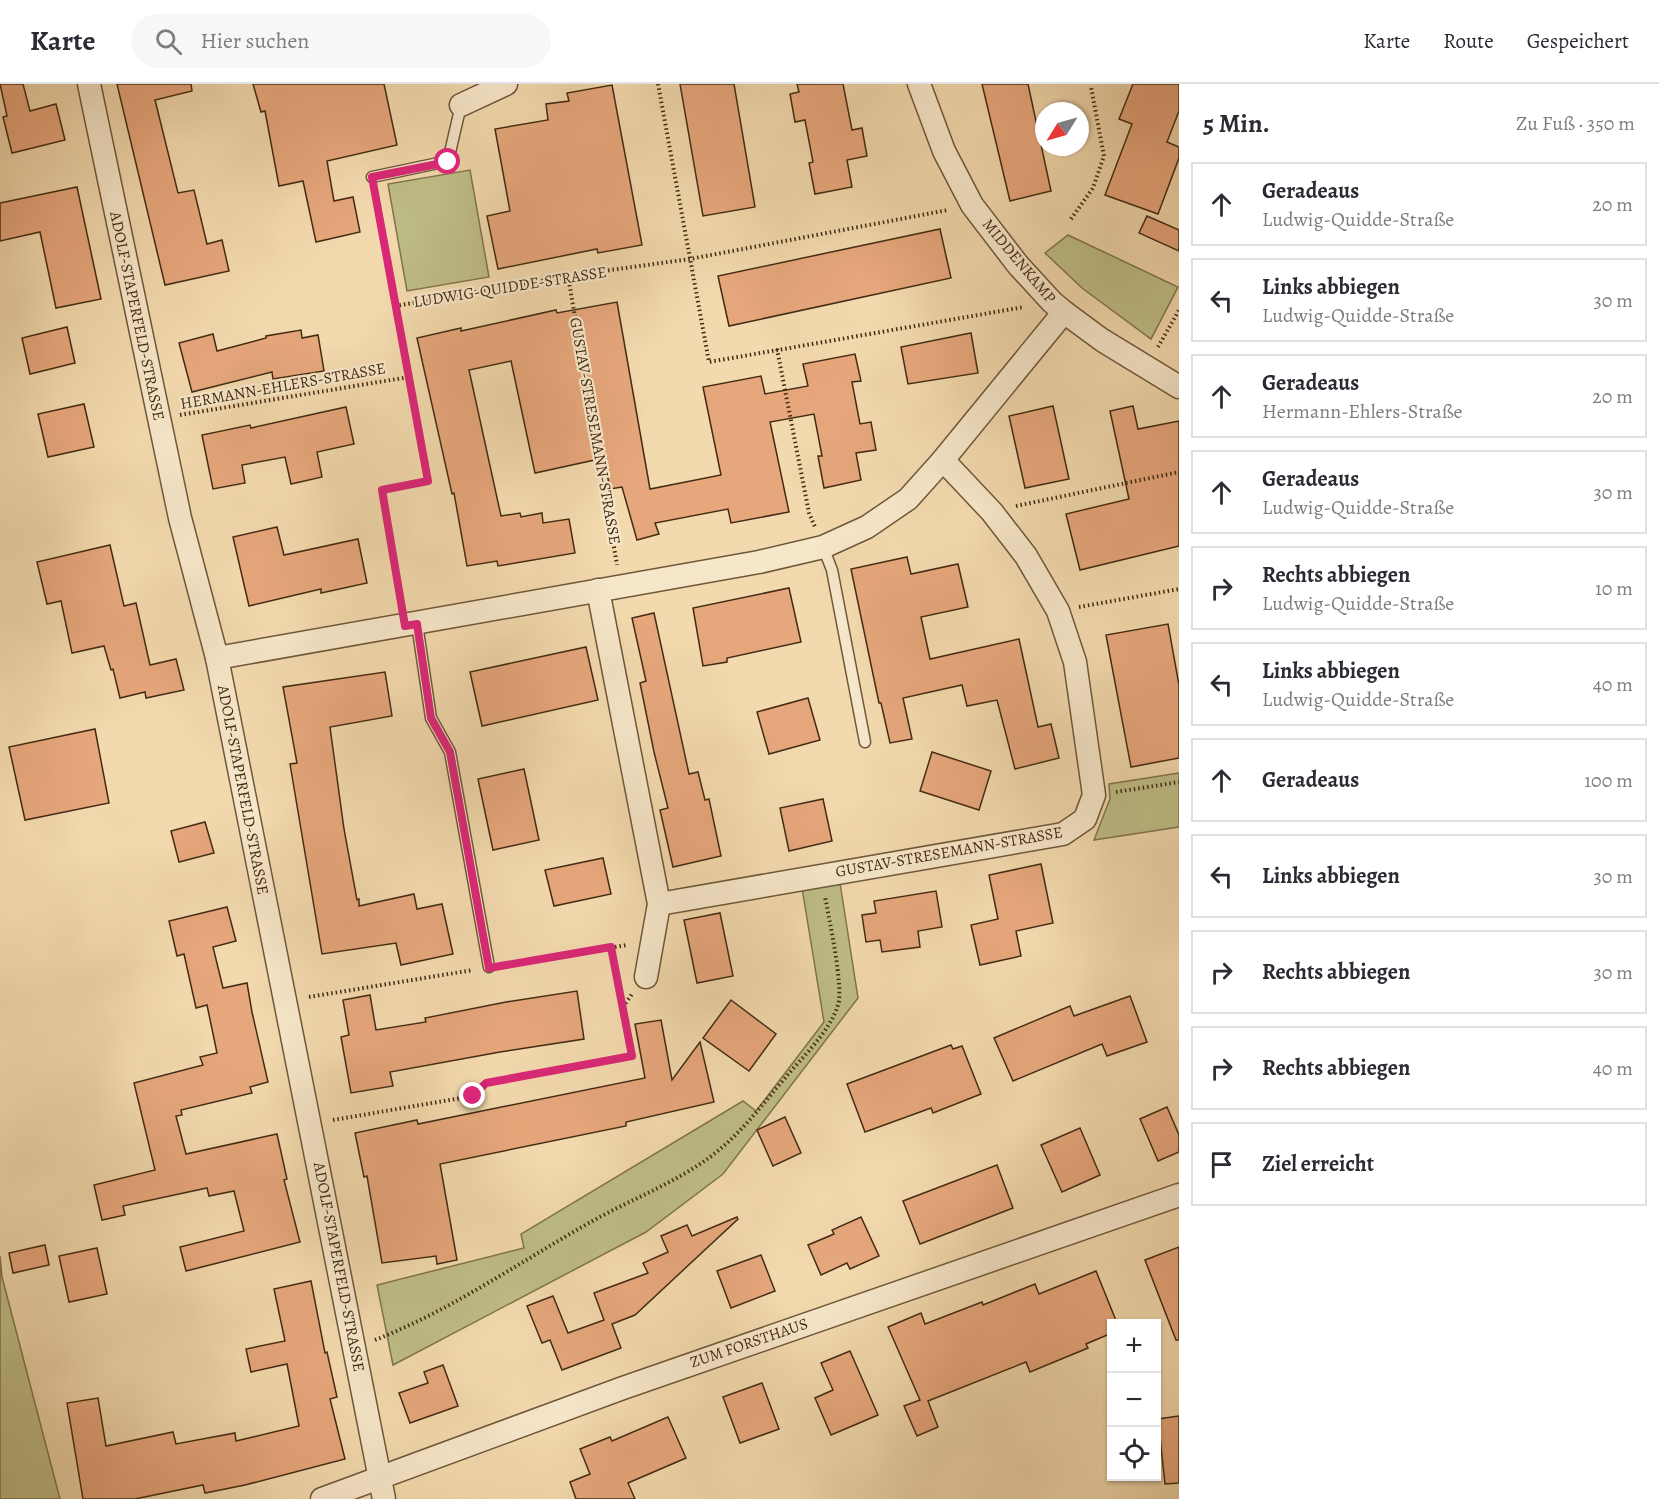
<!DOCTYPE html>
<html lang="de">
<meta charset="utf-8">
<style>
body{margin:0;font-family:Alegreya,serif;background:#f7f7f7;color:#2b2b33}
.controls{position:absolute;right:18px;bottom:18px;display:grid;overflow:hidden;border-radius:0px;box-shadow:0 2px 4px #0004}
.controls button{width:54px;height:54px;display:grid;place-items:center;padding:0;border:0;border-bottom:2px solid #e1e1e2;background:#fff;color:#2b2b33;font:30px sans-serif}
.compass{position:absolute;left:1035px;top:18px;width:54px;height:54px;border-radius:50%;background:#fff;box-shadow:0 2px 4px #0004;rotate:233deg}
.stop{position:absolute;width:18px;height:18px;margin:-14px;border:4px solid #db2777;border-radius:50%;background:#fff}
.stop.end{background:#db2777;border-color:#fff;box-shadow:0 2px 6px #0008}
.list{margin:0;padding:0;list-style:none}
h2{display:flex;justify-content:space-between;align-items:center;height:78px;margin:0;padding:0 24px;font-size:26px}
h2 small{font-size:20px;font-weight:400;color:#7c7c81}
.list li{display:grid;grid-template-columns:39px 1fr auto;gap:18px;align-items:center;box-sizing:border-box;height:84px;margin:0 12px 12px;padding:0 12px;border:2px solid #e1e1e2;border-radius:0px}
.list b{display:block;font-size:22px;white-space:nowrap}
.list p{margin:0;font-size:20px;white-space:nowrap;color:#7c7c81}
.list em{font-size:20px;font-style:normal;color:#7c7c81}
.icon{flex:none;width:33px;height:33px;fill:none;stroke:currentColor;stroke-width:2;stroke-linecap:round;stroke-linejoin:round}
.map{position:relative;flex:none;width:1179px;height:1415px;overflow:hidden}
header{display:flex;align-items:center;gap:36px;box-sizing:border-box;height:84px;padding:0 30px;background:#fff;border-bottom:2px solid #e1e1e2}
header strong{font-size:28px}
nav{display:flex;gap:33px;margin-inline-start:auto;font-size:21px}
.search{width:420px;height:54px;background:#f7f7f7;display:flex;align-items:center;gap:15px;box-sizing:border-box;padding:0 21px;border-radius:33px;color:#7c7c81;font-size:22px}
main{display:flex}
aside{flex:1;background:#fff}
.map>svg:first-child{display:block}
.green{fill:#bfbe87;stroke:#81744e;stroke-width:1.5}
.building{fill:#e7a77c;stroke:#432b14;stroke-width:1.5}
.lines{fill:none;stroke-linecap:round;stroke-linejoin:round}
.lane-casing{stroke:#6f573a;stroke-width:13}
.street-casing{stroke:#6f573a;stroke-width:25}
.path{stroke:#432b14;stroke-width:4;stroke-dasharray:1.5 3;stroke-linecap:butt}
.lane{stroke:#f7e7ca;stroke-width:10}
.street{stroke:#f7e7ca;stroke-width:22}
.route{stroke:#db2777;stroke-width:8}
.labels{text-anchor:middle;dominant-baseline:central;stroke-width:4.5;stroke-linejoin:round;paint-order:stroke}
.street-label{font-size:16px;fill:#432b14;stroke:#f7e7ca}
</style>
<header>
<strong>Karte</strong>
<div class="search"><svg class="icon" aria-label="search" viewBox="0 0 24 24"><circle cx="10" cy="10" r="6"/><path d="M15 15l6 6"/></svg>Hier suchen</div>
<nav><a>Karte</a><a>Route</a><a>Gespeichert</a></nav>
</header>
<main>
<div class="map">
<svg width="1179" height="1415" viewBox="0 0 1179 1415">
<rect width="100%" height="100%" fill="#f3daae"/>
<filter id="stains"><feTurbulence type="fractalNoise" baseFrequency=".00333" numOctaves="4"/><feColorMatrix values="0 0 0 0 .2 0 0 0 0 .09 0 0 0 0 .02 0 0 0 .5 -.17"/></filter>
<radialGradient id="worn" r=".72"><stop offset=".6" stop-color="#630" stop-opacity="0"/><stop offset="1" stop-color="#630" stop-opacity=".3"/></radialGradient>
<g class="green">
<polygon points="470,86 489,193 407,207 388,100"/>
<polygon points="1068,151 1178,203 1151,255 1082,204 1045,169"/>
<polygon points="1179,689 1179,743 1094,756 1110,715 1109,700"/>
<polygon points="840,799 858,914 723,1090 646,1148 393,1281 377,1201 524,1164 521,1150 743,1017 756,1027 824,938 802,804"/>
<polygon points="0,1172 2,1193 60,1415 0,1415"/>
</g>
<g class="building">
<polygon points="0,0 23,0 30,27 56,20 65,56 12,69 3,33 7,32"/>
<polygon points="117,0 191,0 192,7 155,16 178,109 194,106 207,160 222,156 229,187 165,201"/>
<polygon points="253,0 384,0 397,61 327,77 334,117 353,113 360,148 316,158 303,97 279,102 265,27 261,28"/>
<polygon points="680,0 734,0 755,123 703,132"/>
<polygon points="797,0 843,0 852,46 862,44 867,72 847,76 852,103 815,110 809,79 813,78 805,36 795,38 790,10 799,8"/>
<polygon points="982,0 1028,0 1051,107 1010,117"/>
<polygon points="1133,0 1179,0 1179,27 1167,58 1179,63 1179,74 1158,130 1105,111 1132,40 1119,35"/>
<polygon points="612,1 642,161 598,169 597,165 498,185 487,132 510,127 495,45 548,36 546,20 569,17 567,9"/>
<polygon points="77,103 101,215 56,224 40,148 0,157 0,119"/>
<polygon points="1147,132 1179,146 1179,167 1139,149"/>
<polygon points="940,145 951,194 729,242 718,192"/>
<polygon points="617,218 650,405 721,391 703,303 761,292 765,310 808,302 803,280 855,270 861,297 852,298 860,340 871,338 876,366 856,369 861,396 824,404 818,372 822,372 814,330 770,338 789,428 731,439 728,425 655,439 659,450 637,456 622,403 610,405 604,374 535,389 511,277 469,286 501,432 520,429 521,433 542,429 543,439 569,435 575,469 498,482 497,477 467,482 454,409 452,410 417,254 461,244 461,247 556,226 557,229"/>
<polygon points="67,243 75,279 30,290 22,254"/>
<polygon points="301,246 302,254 318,251 324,287 273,295 272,288 192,308 179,259 213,250 217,267 266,254 266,252"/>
<polygon points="971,249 978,289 908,300 901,263"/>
<polygon points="84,320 94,363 48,373 38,330"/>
<polygon points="1053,322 1069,395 1025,404 1009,332"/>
<polygon points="1133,322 1138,345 1179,337 1179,462 1080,486 1066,430 1129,415 1110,327"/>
<polygon points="346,323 354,360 317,368 322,393 291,400 285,373 242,381 245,399 213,405 202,351 250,341 251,344"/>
<polygon points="277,443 284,471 358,455 367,499 321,509 321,505 249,522 233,453"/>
<polygon points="110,461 124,522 136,519 150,581 176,575 184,606 146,614 145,608 120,614 113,585 111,586 104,562 72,569 61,517 47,520 37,478"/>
<polygon points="907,473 911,490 958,480 968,523 921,533 930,575 1019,555 1038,643 1051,640 1059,674 1015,685 997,616 967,622 962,601 903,614 912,655 890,659 881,619 879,619 851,485"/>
<polygon points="789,504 801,558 727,574 727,578 703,582 693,524"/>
<polygon points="654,529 689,690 698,688 705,716 709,715 721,772 673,783 660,726 668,724 654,668 640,599 646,597 632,534"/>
<polygon points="1168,540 1179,601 1179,674 1131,683 1106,551"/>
<polygon points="586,563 598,616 482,642 470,588"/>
<polygon points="385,588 392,632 330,643 344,745 357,816 359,815 359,822 414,810 417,825 442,820 453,870 401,881 396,859 322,870 290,680 297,679 283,603"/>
<polygon points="808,614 820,656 769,670 757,628"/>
<polygon points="95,645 109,719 25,736 9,663"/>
<polygon points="932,668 991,687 979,726 920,707"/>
<polygon points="524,685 539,756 493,766 478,695"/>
<polygon points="823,715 832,757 789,767 780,724"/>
<polygon points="205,738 214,769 179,778 171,747"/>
<polygon points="603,774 611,810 554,822 545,786"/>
<polygon points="1041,780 1053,839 1016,847 1021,872 980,881 971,841 998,835 989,791"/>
<polygon points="936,807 942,843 918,847 920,863 882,868 880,856 866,858 862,831 876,829 874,817"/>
<polygon points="227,823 236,857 213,863 223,904 247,899 252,928 268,998 250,1003 252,1009 181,1026 182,1031 176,1032 186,1070 277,1050 287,1095 284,1096 300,1158 186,1187 180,1163 244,1147 234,1107 209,1112 207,1104 123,1122 125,1131 102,1136 94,1101 155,1086 134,999 203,981 200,973 217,969 207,921 196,924 184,870 177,872 169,837"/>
<polygon points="720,829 733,892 697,899 684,836"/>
<polygon points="577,907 584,955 500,968 390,988 393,1002 351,1009 341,953 349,951 343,916 370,911 376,946 426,938 425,934 506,918"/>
<polygon points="1130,912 1147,958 1107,972 1102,960 1013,997 994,954 1070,922 1074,932"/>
<polygon points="731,916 776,950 749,987 703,954"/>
<polygon points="661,936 672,996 700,958 714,1018 626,1038 626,1042 440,1080 457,1176 437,1180 436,1172 382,1179 367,1092 364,1093 355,1049 417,1036 418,1040 645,994 635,940"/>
<polygon points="951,961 953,965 962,962 981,1010 933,1029 931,1024 865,1048 847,1000"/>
<polygon points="1167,1023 1179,1051 1179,1068 1158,1077 1140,1035"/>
<polygon points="785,1033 801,1069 773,1082 757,1046"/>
<polygon points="1080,1044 1100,1091 1062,1108 1041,1061"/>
<polygon points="997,1081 1013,1124 920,1160 903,1117"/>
<polygon points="737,1133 738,1135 635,1231 612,1240 621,1264 562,1286 550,1256 542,1259 527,1222 553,1212 568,1249 604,1236 594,1209 648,1189 643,1179 668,1168 661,1152 687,1141 692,1152"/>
<polygon points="861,1133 879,1172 850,1185 847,1179 821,1191 808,1161 834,1150 832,1146"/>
<polygon points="45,1161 49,1181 13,1189 9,1169"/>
<polygon points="1179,1163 1179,1256 1176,1256 1145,1176"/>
<polygon points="97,1164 107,1210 69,1218 59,1172"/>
<polygon points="761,1171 775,1207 731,1224 717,1187"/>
<polygon points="1096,1187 1117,1239 1112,1239 1112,1249 1086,1260 1088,1264 1030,1288 1026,1278 928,1317 938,1343 917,1352 904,1322 920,1316 888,1243 921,1229 925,1240 982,1218 983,1221 1035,1200 1039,1210"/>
<polygon points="311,1197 325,1269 327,1268 337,1313 330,1315 345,1375 245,1401 205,1409 203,1401 135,1415 83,1415 67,1319 98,1314 106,1362 173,1348 176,1360 235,1349 236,1357 299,1342 287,1280 251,1288 246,1265 285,1257 274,1205"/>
<polygon points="850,1267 878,1331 831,1351 815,1314 833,1306 821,1279"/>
<polygon points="443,1281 458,1322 410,1339 399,1309 428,1299 424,1288"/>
<polygon points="762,1299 779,1345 740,1359 723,1313"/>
<polygon points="1179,1332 1179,1399 1165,1400 1158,1335"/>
<polygon points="668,1333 686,1374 628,1399 635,1415 576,1415 570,1398 590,1390 580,1365 610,1353 612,1357"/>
</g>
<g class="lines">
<g class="lane-casing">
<g id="lane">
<polyline points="372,93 448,77 461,21"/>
<polyline points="823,463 832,486 865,658"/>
<polyline points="417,540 431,634 450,668 489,883"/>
</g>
</g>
<g class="street-casing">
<g id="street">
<polyline points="89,0 180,434 217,574 384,1415"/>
<polyline points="919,0 944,67 972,121 1018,181 1052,218 1064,228 1102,256 1179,303"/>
<polyline points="461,21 506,0"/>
<polyline points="598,506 659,820 646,893"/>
<polyline points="217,574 759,478 823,463 867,443 908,415 943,376 1064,228"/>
<polyline points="659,820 1063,750 1085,735 1094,711 1075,578 1058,527 1026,472 992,428 943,376"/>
<polyline points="322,1415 623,1304 1179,1111"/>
</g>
</g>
<g class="path">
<polyline points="658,0 709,278 1024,223"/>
<polyline points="375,109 428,397 382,406 401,517"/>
<polyline points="1071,135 1093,104 1104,72 1091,3"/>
<polyline points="568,192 617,481"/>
<polyline points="395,222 568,192 690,175 948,126"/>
<polyline points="1158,263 1179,226"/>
<polyline points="777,265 809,429 815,443"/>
<polyline points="180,331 409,293"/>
<polyline points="1016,422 1179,388"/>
<polyline points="1079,523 1179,505"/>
<polyline points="1116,708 1179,698"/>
<polyline points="504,881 627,861"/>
<polyline points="309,913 473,886"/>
<polyline points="623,923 632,910"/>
<polyline points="333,1036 473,1012 486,999 632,972 611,863"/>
<path d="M375,1256C454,1225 524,1175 598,1134C635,1114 676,1098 710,1073C740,1051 761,1022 785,994C803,972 829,949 838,921C844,905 829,834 825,813"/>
</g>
<use href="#lane" class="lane"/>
<use href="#street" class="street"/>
</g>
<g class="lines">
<polyline class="route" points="448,78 372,93 428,397 382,406 405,542 417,540 431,634 450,668 489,884 611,863 632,972 486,999 473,1012"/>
</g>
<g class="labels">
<g class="street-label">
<text transform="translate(1019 177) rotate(50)">MIDDENKAMP</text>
<text transform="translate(510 203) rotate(-9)">LUDWIG-QUIDDE-STRASSE</text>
<text transform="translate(137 232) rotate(78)">ADOLF-STAPERFELD-STRASSE</text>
<text transform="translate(283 302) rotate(-10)">HERMANN-EHLERS-STRASSE</text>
<text transform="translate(595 347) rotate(80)">GUSTAV-STRESEMANN-STRASSE</text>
<text transform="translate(243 706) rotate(79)">ADOLF-STAPERFELD-STRASSE</text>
<text transform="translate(949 768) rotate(-10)">GUSTAV-STRESEMANN-STRASSE</text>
<text transform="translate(339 1183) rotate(79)">ADOLF-STAPERFELD-STRASSE</text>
<text transform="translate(749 1259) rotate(-19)">ZUM FORSTHAUS</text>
</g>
</g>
<rect width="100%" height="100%" filter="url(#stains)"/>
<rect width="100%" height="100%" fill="url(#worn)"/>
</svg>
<div class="controls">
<button>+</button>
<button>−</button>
<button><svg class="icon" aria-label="locate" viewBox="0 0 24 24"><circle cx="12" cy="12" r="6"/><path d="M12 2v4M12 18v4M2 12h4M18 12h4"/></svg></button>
</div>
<svg class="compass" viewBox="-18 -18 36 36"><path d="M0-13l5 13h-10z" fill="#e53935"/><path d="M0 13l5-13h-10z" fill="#7c7c81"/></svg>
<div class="stop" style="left:448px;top:78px"></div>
<div class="stop end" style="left:473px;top:1012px"></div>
</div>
<aside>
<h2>5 Min.<small>Zu Fuß · 350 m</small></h2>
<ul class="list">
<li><svg class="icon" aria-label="ahead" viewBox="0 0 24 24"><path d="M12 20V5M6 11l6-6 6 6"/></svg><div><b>Geradeaus</b><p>Ludwig-Quidde-Straße</p></div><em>20 m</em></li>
<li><svg class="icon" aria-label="left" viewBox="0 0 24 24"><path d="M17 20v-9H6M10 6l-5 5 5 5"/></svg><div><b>Links abbiegen</b><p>Ludwig-Quidde-Straße</p></div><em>30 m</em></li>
<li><svg class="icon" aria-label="ahead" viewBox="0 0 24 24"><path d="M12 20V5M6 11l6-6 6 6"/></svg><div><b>Geradeaus</b><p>Hermann-Ehlers-Straße</p></div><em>20 m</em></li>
<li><svg class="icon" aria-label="ahead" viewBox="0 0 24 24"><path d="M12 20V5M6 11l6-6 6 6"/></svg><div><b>Geradeaus</b><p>Ludwig-Quidde-Straße</p></div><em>30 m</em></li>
<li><svg class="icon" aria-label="right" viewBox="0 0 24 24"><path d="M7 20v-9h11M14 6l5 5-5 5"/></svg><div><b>Rechts abbiegen</b><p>Ludwig-Quidde-Straße</p></div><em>10 m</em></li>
<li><svg class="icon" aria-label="left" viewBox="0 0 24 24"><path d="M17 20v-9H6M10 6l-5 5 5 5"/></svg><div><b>Links abbiegen</b><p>Ludwig-Quidde-Straße</p></div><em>40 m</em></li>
<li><svg class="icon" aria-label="ahead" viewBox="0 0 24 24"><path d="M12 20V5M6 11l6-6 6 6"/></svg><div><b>Geradeaus</b></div><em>100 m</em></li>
<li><svg class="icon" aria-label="left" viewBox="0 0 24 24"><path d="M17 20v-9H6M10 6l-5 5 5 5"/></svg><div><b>Links abbiegen</b></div><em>30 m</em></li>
<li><svg class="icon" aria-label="right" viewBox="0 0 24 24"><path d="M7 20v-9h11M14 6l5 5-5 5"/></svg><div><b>Rechts abbiegen</b></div><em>30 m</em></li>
<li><svg class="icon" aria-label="right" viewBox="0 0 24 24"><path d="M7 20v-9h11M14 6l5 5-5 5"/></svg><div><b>Rechts abbiegen</b></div><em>40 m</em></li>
<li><svg class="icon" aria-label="arrive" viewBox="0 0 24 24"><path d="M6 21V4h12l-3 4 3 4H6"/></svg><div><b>Ziel erreicht</b></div></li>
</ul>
</aside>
</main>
